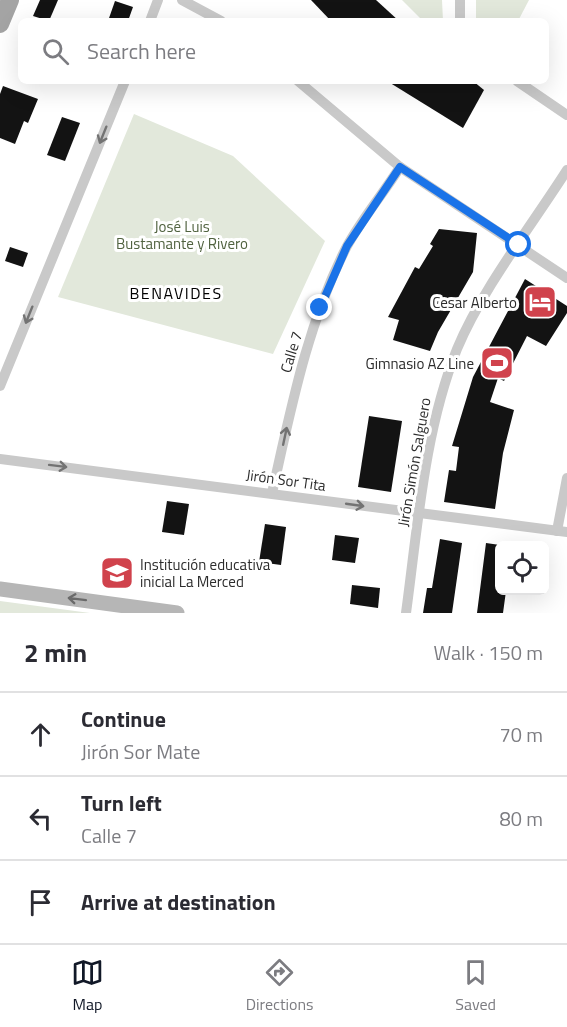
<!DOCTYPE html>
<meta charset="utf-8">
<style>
body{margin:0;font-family:"Titillium Web",sans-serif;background:#f7f7f7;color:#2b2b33}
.controls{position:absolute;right:18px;bottom:18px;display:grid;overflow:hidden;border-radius:9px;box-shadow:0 6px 24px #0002}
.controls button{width:54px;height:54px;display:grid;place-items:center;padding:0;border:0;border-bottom:2px solid #e1e1e2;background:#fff;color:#2b2b33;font:30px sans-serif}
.stop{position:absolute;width:18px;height:18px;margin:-14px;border:4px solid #1a73e8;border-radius:50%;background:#fff}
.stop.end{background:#1a73e8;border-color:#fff;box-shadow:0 2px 6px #0008}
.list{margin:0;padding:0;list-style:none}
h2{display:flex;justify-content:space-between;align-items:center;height:78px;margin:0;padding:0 24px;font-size:26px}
h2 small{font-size:20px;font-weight:400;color:#7c7c81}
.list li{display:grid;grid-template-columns:39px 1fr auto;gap:18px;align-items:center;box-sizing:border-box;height:84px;padding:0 24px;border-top:2px solid #e1e1e2}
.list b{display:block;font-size:22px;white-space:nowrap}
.list p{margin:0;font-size:20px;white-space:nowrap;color:#7c7c81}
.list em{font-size:20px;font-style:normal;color:#7c7c81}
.icon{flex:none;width:33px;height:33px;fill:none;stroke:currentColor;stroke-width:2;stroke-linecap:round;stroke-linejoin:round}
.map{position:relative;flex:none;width:567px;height:613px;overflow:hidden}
.search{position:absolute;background:#fff;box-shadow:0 6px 24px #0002;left:18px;right:18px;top:18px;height:66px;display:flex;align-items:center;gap:15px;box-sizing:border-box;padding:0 21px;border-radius:9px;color:#7c7c81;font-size:22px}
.sheet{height:330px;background:#fff}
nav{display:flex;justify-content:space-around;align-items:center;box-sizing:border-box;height:84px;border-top:2px solid #e1e1e2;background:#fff;font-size:16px;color:#7c7c81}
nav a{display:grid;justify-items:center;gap:3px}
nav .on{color:#111827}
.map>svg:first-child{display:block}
.green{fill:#e2e8db}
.building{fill:#131313}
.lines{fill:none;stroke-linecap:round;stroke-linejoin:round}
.street{stroke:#c9c9c9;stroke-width:10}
.secondary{stroke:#b6b6b6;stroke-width:15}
.primary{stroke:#a4a4a4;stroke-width:18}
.oneway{stroke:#737373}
.oneway2{stroke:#6a6a6a}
.route{stroke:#1a73e8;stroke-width:8}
.labels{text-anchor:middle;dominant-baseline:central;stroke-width:6;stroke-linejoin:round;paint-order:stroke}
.park-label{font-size:15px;fill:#50623f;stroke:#fff}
.poi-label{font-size:15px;fill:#2c2c2c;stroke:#fff;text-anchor:end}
.street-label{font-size:15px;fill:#2c2c2c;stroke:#fff}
.neighbourhood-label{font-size:16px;letter-spacing:1.5px;fill:#000;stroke:#fff}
</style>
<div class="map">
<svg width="567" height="613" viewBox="0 0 567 613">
<rect width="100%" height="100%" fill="#fff"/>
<g class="green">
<polygon points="402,0 442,0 443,21 423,21"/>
<polygon points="476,0 529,0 518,21 476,21"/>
<polygon points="134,114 233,156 325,241 273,354 58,297"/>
<polygon points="0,601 90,613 0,613"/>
</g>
<g class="building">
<polygon points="40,0 58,0 49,21 33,16"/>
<polygon points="311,0 376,0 399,21 331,21"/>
<polygon points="115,1 133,7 128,21 108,21"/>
<polygon points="387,81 473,81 484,90 463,128"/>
<polygon points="3,86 38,99 28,123 24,121 15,144 0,138 0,94"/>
<polygon points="62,117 80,123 65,161 47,155"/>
<polygon points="439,229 477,233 473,272 438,332 430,351 393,340 399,320 388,317 415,267 419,269 433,246 430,244"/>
<polygon points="10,247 28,253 23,267 5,261"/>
<polygon points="525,279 567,306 567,313 546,346 527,336 504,381 498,378 490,402 514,410 503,453 495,509 444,502 449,470 456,471 459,447 452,446 473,377"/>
<polygon points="369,416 402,421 391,492 358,487"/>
<polygon points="167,501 189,504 184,535 162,532"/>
<polygon points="265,524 286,527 281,565 259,562"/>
<polygon points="335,535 359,538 355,563 332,560"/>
<polygon points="440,539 462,543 452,613 423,613 427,588 432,588"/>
<polygon points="486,543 500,545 500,591 506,591 503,613 477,613"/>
<polygon points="107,561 130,564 127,587 104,582"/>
<polygon points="352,585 380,588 378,608 350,604"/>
</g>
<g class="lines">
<g class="street">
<polyline points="182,0 221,21"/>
<polyline points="150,21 158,0"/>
<polyline points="460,21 460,0"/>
<polyline points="298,81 400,167 567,278"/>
<polyline points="517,81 567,115"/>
<polyline points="0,386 125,81"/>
<polyline points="0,459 567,532"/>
<path d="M272,493C291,409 307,325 346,248C361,220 383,194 400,167"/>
<polyline points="557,531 567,478"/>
<path d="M406,613C418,525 424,432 457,349C482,289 532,225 567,170"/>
</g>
<polyline class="secondary" points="0,589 177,613"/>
<polyline class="primary" points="0,24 10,0"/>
</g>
<defs><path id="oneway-shaft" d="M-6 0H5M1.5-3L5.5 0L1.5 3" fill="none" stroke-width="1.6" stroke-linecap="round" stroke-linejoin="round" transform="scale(1.5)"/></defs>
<g class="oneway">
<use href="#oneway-shaft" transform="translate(103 135) rotate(112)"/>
<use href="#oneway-shaft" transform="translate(29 315) rotate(112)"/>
<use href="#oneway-shaft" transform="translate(285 436) rotate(-78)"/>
<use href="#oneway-shaft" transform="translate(58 466) rotate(7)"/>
<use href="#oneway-shaft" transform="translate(355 505) rotate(8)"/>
</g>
<use class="oneway2" href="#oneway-shaft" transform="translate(77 599) rotate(-173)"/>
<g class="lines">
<polyline class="route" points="320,308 347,246 400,167 519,245"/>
</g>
<defs>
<g id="hotel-square" transform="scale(1.725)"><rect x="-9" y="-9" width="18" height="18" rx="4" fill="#d0424c" stroke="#fff"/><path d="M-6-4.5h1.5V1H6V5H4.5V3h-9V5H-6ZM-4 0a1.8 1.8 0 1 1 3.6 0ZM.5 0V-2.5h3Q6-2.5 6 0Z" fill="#fff"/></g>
<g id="stadium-square" transform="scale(1.725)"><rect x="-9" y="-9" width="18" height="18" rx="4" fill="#d0424c" stroke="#fff"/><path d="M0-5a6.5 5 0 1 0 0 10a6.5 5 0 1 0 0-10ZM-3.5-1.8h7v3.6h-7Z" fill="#fff"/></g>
<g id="school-square" transform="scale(1.725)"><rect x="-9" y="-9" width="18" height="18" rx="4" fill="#d0424c" stroke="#fff"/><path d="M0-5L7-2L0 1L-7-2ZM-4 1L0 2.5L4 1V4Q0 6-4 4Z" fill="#fff"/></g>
</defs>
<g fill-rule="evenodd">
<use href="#hotel-square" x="540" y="302"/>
<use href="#stadium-square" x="497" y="363"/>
<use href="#school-square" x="117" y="573"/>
</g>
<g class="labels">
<g class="park-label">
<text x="182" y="226">José Luis<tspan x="182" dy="17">Bustamante y Rivero</tspan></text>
</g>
<g class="poi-label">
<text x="517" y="302">Cesar Alberto</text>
<text x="474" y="363">Gimnasio AZ Line</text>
<text x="140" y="564" text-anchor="start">Institución educativa<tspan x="140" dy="17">inicial La Merced</tspan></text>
</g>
<g class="street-label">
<text transform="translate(291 352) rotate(-73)">Calle 7</text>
<text transform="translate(414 462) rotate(-80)">Jirón Simón Salguero</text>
<text transform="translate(286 480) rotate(8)">Jirón Sor Tita</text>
</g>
<g class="neighbourhood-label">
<text x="176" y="293">BENAVIDES</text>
</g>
</g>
</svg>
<div class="controls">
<button><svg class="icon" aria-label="locate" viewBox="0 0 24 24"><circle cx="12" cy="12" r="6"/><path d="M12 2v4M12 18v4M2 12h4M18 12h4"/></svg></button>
</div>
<div class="stop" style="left:519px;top:245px"></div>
<div class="stop end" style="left:320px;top:308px"></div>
<div class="search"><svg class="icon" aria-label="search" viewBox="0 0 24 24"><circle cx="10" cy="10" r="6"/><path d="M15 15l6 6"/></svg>Search here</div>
</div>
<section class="sheet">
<h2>2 min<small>Walk · 150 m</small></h2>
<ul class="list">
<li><svg class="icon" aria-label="ahead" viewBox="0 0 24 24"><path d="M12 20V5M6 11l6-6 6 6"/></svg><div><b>Continue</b><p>Jirón Sor Mate</p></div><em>70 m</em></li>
<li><svg class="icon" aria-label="left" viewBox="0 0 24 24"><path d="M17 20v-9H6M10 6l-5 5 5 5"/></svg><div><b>Turn left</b><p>Calle 7</p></div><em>80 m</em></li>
<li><svg class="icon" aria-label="arrive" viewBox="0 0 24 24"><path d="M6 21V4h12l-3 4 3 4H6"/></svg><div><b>Arrive at destination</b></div></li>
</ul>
</section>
<nav>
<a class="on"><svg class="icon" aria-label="map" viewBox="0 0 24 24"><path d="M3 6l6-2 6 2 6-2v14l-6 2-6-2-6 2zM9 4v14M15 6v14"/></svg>Map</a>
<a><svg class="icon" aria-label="directions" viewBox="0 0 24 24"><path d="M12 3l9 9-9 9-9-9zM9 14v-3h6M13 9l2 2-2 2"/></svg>Directions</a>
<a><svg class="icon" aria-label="saved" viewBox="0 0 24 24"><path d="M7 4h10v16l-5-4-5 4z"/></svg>Saved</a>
</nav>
